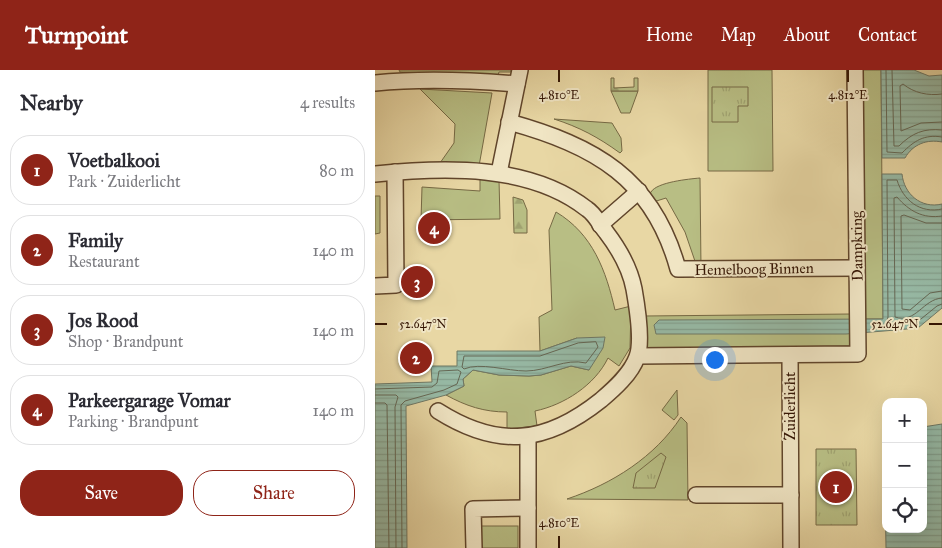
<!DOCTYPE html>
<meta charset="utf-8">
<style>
body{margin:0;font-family:"IM FELL Great Primer",serif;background:#f2f2f3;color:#2b2b33}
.controls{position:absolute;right:15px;bottom:15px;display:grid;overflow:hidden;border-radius:10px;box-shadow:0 5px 20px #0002}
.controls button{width:45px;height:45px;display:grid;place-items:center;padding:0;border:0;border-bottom:1px solid #e1e1e2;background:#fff;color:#2b2b33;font:25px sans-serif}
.you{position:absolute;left:339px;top:289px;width:18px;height:18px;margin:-12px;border:4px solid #fff;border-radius:50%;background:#1a73e8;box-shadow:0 0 0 8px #1a73e833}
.badge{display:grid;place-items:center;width:32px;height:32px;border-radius:50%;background:#8f2418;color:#fff;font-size:16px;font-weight:700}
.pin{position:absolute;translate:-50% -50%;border:2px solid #fff;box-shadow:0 1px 5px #0006}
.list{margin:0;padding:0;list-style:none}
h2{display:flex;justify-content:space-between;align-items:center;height:65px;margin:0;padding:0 20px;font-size:21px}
h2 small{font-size:16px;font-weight:400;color:#7c7c81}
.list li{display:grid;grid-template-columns:32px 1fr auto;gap:15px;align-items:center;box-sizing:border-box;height:70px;margin:0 10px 10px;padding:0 10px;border:1px solid #e1e1e2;border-radius:20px}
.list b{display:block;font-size:19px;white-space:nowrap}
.list p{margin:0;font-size:16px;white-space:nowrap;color:#7c7c81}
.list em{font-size:16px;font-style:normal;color:#7c7c81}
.actions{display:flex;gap:10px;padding:15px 20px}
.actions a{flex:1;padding:11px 0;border:1px solid #8f2418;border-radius:20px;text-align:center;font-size:18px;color:#8f2418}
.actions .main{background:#8f2418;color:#fff}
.icon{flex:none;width:28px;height:28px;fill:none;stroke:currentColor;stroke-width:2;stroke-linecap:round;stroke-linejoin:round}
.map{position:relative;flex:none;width:567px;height:478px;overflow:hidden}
header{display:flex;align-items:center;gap:30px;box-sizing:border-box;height:70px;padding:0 25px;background:#8f2418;color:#fff}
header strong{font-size:24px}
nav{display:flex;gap:28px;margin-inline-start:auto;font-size:18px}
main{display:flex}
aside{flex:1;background:#fff}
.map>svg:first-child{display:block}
.grass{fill:#b8be84;stroke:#766944}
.forest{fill:url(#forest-firs);stroke:#766944}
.park{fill:url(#park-tufts);stroke:#766944}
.water{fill:url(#water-rules);stroke:#6f7865}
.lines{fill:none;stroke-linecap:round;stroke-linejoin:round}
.shore{stroke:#656754;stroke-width:1}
.minor-casing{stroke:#60452b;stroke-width:18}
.minor{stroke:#f0e5c4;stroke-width:15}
.ticks{fill:none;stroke:#331403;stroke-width:2}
.labels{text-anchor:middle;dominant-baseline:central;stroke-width:4;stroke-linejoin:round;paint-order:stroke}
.street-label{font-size:15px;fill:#331403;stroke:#f0e5c4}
.ticks-label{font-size:12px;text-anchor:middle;fill:#331403;stroke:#f0e5c4;stroke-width:4;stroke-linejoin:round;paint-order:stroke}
</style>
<header>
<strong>Turnpoint</strong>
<nav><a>Home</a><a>Map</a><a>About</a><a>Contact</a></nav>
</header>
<main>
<aside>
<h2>Nearby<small>4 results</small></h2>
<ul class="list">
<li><span class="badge">1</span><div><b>Voetbalkooi</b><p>Park · Zuiderlicht</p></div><em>80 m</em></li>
<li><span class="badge">2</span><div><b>Family</b><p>Restaurant</p></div><em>140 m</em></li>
<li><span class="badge">3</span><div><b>Jos Rood</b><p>Shop · Brandpunt</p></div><em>140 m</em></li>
<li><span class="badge">4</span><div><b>Parkeergarage Vomar</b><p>Parking · Brandpunt</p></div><em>140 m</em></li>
</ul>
<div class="actions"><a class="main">Save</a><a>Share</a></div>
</aside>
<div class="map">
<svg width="567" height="478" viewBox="0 0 567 478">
<defs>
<pattern id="forest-firs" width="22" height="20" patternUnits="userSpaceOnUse" patternTransform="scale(1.25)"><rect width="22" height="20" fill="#b8be84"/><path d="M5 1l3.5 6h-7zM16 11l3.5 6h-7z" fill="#9fa270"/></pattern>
<pattern id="park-tufts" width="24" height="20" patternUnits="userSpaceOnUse" patternTransform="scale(1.25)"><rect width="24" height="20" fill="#b8be84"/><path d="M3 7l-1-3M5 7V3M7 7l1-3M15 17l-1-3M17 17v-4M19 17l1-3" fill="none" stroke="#9fa270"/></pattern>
<pattern id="water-rules" width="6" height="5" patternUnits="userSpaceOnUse" patternTransform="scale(1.25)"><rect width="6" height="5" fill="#97baa6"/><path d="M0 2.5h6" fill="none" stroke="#839f8d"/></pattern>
</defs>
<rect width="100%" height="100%" fill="#e8d7a4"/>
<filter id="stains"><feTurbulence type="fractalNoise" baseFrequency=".004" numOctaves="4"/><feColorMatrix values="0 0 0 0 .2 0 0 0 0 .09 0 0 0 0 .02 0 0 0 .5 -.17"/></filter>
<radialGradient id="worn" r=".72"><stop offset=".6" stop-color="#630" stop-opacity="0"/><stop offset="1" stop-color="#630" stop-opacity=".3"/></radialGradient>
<g class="grass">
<polygon points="24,0 136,0 136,2 124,2 123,5 25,2"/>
<polygon points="333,0 397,0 398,101 333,101"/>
<polygon points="485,0 506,0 508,249 487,249"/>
<polygon points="45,19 117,23 104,96 65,93 79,73 80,54"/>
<polygon points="236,21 263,21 255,43 246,43"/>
<path d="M179,49L237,53L246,68L247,81L245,83C223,67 204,57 179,49Z"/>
<polygon points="105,108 124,110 125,149 46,150 47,117 105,121"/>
<path d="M325,108L326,197H322L310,162L291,128L275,133C275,129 273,125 276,122C282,112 314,109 325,108Z"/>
<polygon points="0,126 5,126 5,163 0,164"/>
<path d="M181,142C218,164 231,201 240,240L256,236L255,278L244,296L233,288C220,315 189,335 160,341L162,356L132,359V342C109,342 91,336 71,325L89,316L88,309L98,300L124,305L154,306L166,305L196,296L214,300L202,268L165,281L164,247L177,240L174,160Z"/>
<polygon points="476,244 477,276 269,278 269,246"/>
<polygon points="302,320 303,345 299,350 287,340"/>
<path d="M306,347L312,353L313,430L192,429C237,414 280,387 306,347Z"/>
<rect x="105" y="456" width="38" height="22"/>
</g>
<g class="forest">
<polygon points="236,8 239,8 239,18 259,17 259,8 263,8 263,21 236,21"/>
<polygon points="138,127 148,130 152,140 152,163 139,163"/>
</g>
<g class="park">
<polygon points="337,17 373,17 373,36 363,36 363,52 337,52"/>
<polygon points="441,379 481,379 482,455 441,455"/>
<polygon points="286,383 291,387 280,418 258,418 261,403"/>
</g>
<g class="water">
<path d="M506,0H539L554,6L567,5V72C552,69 538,74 530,88H507Z"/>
<path d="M507,104H527C529,124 546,139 567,134V238L543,258L509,261L471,264H281L279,255L284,250L508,249Z"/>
<polygon points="230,267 228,278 214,300 196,296 166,305 154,306 124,305 98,300 88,309 89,316 71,325 31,336 32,478 0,478 0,314 57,312 56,296 82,296 82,281 165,281 202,268"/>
<polygon points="567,354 567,478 511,478 509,359 511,459 548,459 548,357"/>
</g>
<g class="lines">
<g class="shore">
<path d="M511,0L512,82L527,83C539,71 549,64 567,67"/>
<path d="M517,0L519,76H524C537,63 549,58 567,60"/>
<path d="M567,24C553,26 539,23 528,14L525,16L526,61L546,53L567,52"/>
<path d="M567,139C545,144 528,130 522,110H512L513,247L511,254L541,253L562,236L567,234"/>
<path d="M567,146C548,149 534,141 522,127L519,128L520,247C541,254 548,229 567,228"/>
<polyline points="567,153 551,153 529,145 526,146 527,239 535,240 555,223 567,221"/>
<path d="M221,272L223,277L211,293C190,288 172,301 151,301C132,301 105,292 89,299L87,297L89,286H165L203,273Z"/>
<polyline points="0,319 57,317 62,313 64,301 83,300 86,302 82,314 69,320 30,331 26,335 27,478"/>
<polyline points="0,325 21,325 23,327 20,337 21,478"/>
<polyline points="0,333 10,333 12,335 14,478"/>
</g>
<g class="minor-casing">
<g id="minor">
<path d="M0,13C48,8 94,10 142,14"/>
<path d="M134,52C220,76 278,108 303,199L482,198"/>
<polyline points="124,103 145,0"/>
<path d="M0,104C69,97 155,94 212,139C220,144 225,155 231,162C244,179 255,198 259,219C262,236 268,271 262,287C256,304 239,319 226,330C171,374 123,379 63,341"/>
<polyline points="225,155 264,121"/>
<polyline points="0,216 21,215 20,102"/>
<polyline points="415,285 416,478"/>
<polyline points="263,286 483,284 480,0"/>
<polyline points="153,367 153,478"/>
<polyline points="321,425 416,425"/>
<polyline points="99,478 98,439 153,438"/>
</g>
</g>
<use href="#minor" class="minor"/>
</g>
<path class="ticks" d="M184,0V12M473,0V12M0,254H12M554,254H567M184,466V478"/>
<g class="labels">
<g class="street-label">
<text transform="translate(482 176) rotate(-91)">Dampkring</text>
<text transform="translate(379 199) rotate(-1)">Hemelboog Binnen</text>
<text transform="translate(415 336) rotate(-90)">Zuiderlicht</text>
</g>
</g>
<g class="ticks-label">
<text x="184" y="29">4.810°E</text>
<text x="473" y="29">4.812°E</text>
<text x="48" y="258">52.647°N</text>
<text x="520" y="258">52.647°N</text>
<text x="184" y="457">4.810°E</text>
</g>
<rect width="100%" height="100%" filter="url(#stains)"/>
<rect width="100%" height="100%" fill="url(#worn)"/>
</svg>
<div class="controls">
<button>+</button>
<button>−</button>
<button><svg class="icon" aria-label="locate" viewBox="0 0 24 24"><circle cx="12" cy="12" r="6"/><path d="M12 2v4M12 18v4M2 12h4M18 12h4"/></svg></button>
</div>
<div class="you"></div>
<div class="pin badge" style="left:461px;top:417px">1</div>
<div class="pin badge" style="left:41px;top:288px">2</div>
<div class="pin badge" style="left:42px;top:212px">3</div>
<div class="pin badge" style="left:59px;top:158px">4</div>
</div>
</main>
